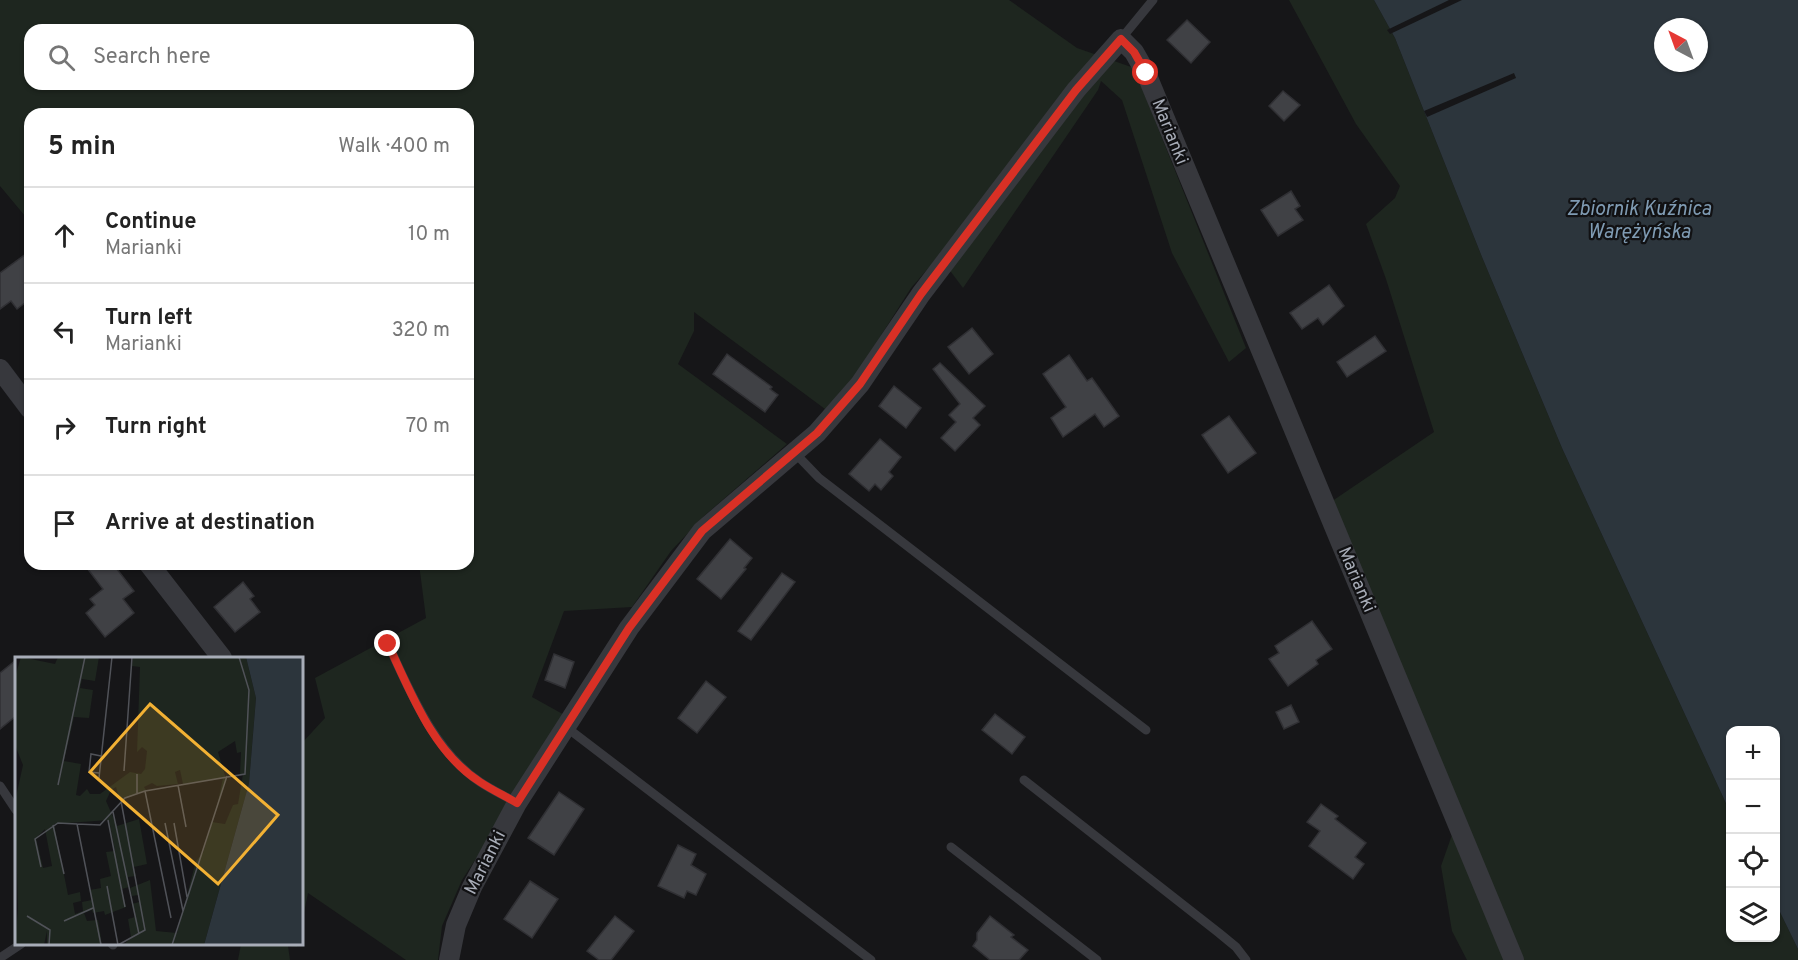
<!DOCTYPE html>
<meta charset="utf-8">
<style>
body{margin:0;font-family:Overpass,sans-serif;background:#f6f6f6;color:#222}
.controls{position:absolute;right:18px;bottom:18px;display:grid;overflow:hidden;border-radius:12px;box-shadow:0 2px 4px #0004}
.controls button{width:54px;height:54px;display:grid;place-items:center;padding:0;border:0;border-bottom:2px solid #e0e0e0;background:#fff;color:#222;font:30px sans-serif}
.compass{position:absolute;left:1654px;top:18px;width:54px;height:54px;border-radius:50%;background:#fff;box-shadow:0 2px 4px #0004;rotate:319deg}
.stop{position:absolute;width:18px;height:18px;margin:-14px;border:4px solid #d93025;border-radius:50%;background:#fff}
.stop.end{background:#d93025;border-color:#fff;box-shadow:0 2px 6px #0008}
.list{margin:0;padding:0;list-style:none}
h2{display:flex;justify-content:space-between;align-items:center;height:78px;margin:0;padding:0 24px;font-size:26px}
h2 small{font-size:20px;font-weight:400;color:#767676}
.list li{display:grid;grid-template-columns:39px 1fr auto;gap:18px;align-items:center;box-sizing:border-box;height:96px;padding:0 24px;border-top:2px solid #e0e0e0}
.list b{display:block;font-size:22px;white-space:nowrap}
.list p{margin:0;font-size:20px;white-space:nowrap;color:#767676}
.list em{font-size:20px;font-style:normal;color:#767676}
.icon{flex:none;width:33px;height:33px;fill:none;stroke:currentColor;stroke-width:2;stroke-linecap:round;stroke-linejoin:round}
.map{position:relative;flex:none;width:1798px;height:960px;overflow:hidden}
.search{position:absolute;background:#fff;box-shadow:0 2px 4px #0004;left:24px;top:24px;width:450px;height:66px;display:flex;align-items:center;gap:15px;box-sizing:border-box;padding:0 21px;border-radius:18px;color:#767676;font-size:22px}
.panel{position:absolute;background:#fff;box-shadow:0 2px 4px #0004;left:24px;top:108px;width:450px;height:462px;border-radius:18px}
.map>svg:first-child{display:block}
.green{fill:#1e261f;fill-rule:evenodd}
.water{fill:#2c353c;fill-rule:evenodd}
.pier{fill:#161618}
.building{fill:#404145;stroke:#303034;stroke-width:1.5}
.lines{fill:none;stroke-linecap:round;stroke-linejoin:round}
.service{stroke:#37383d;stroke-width:9}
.minor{stroke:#37383d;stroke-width:20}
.route{stroke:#d93025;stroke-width:8}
.labels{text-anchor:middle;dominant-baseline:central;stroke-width:4.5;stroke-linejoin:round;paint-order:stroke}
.street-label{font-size:18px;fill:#a8adb8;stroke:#111113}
.water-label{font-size:20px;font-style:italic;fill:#7f9bb3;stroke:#111113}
.inset-road{fill:none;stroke:#505258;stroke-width:1.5}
.view{fill:#f2b134;fill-opacity:0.15;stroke:#f2b134;stroke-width:3}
.inset-edge{fill:none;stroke:#a8adb8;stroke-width:3}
</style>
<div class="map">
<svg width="1798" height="960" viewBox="0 0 1798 960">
<rect width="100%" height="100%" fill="#161618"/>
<g class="green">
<path d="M0,0H1009L1077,48L1134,68L1246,348L1229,362L1172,253L1122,100L1101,81L1098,90L963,288L939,256L911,288L849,386L825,409L694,312V331L678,364L787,444L704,516L671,551L632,607L564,611L532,697L568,717L462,880L442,926L438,960H406L308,893L302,923V743L325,718L315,678L426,618L419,564H468V114H30V222L0,186ZM30,30H468V84H30Z"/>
<polygon points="1289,0 1374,0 1395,38 1482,257 1562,448 1730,812 1730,938 1776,938 1776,904 1798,949 1798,960 1467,960 1452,931 1441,866 1459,815 1319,510 1434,432 1386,279 1366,224 1395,198 1400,186 1356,124"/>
<polygon points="241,944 297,944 297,947 288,946 290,960 238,960"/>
</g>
<path class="water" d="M1374,0H1798V949L1776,904V730H1730V812L1562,448L1482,257L1395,38ZM1663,27H1699V63H1663Z"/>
<g class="pier">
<polygon points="1449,0 1462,0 1390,34 1387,30"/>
<polygon points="1514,73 1516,78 1427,117 1424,111"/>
</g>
<g class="building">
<polygon points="1187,20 1210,42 1191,63 1167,40"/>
<polygon points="1283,91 1300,105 1284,121 1269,106"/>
<polygon points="1291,191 1300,206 1295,209 1303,220 1278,236 1261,210"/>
<polygon points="30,251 30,299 17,309 11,301 0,309 0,273"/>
<polygon points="1329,285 1344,306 1323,325 1318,318 1302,329 1290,313"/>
<polygon points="972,328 993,354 969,374 948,347"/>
<polygon points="1375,336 1386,351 1347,377 1337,362"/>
<polygon points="727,354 772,387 770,389 778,395 765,412 713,374"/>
<polygon points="1069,355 1087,381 1092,378 1119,416 1104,427 1095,414 1063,437 1051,418 1066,407 1043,374"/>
<polygon points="940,363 985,406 973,418 980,425 955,451 941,438 956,422 949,415 960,404 933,369"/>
<polygon points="894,386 921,408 906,428 879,406"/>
<polygon points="1229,416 1256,453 1228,473 1202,435"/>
<polygon points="880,439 901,457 889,472 893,476 881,490 875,484 869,491 849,474"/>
<polygon points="730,539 752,558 744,568 746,569 721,599 697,579"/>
<polygon points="84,564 113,564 134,591 123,599 134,613 105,637 86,613 95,605 90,599 103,589"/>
<polygon points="782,573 795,582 751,640 738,631"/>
<polygon points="243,582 254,596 250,599 260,612 235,632 214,607"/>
<polygon points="1312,621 1332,649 1316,660 1318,664 1288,686 1269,659 1279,653 1275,646"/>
<polygon points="554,654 574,662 565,688 545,680"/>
<polygon points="16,660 16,716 0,729 0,673"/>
<polygon points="706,681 726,697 697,733 678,718"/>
<polygon points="1291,705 1299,722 1284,729 1276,712"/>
<polygon points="995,714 1025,737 1012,754 982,730"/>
<polygon points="559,792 584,809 554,855 528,838"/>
<polygon points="1321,804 1338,816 1335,819 1366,843 1355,857 1364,864 1353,879 1309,846 1320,831 1307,822"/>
<polygon points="678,845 696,854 691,865 706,874 696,895 687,891 684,898 658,886"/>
<polygon points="530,881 558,899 532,938 504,919"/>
<polygon points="615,916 634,931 611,960 599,960 587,951"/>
<polygon points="990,916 1014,935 1011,937 1028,950 1019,960 990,960 973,946 977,940 977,933"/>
</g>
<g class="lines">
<g class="service">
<polyline points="1121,39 1153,0"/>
<polyline points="794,452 819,478 1146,730"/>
<path d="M388,644C410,692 435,752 480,782C492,790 505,796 517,803"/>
<polyline points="566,727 871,960"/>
<polyline points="1024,780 1219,933 1236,947 1246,960"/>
<polyline points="0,786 16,810"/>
<polyline points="951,847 1097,960"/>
<polyline points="112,944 113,945"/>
<polyline points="0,958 21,944"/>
</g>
<g class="minor">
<polyline points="0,369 30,409"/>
<polyline points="149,564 222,658"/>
<polyline points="449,960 456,925 472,887 517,803 629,628 702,531 817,433 860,384 921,294 1076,90 1121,39 1134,52 1146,73 1514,960"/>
</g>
</g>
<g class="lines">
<path class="route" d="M388,644C411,693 433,752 480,782C492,790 505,796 517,803L629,628L702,531L817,433L860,384L921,294L1076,90L1121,39L1134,52L1146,73"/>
</g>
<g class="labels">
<g class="street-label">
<text transform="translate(1169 132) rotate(68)">Marianki</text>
<text transform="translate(1356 580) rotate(67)">Marianki</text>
<text transform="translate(486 863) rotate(-63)">Marianki</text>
</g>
<g class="water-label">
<text x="1639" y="210">Zbiornik Kuźnica<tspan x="1639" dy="23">Warężyńska</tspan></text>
</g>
</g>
<g transform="translate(15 657)">
<rect width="288" height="288" fill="#161618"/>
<path d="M6,0L40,7L43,0H84L80,24L67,22L65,31L78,33L74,61L59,60L49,104L66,107L61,138L65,139L72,132L75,137H85L115,115L126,117L130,112L132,94L127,90L122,95L125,10L117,9L118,1L231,0L241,41L234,126L189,288H109L116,280L113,262L120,260L117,247L124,245L123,238L117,239L115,231L135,223L141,274L162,276L181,204L188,196L197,165L210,167L218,148L223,147L228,117H225L226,95L222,96L220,84L203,95L211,122L202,149L208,121L168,127L165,113L160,115L163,127L142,129L137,126L129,130L131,133L105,144L101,130L96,133L91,144L102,169L124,162L132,207L119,210L121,219L113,220L114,230L107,232L111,250L90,258L89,254L78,256L77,253L69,256L72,264L83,263L87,288H32V274L29,288H0L3,252L0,144L8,108L0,88V20ZM94,163L100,194L91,195L96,219L85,222L86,231L75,233L77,243L67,245L68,254L60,257L58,246L66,244L65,235L53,238L39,167ZM30,172L37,209L28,211L21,181Z" fill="#1e261f" fill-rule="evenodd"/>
<path d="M231,0H288V288H189L234,126L241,41Z" fill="#2c353c"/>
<path class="inset-road" d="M109,114L117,0M84,116L74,115L76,97L86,99M84,121L97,0M43,128L70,0M163,128L171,170M130,134L156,261M122,136V117M98,155L124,277M93,163L110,250M150,166L168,254M159,166L172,240M38,168L49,217M26,210L20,182L43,166L62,167M92,229L103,288M12,259L35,273L34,288M49,264L78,251M86,288L62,167L85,168L110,141L130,134L230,117L234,33L224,0M103,288L130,273L106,144M157,288L212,119"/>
<path class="view" d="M135,47L263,158L203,227L75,115Z"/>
<rect width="288" height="288" class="inset-edge"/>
</g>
</svg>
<div class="controls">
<button>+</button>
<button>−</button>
<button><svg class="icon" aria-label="locate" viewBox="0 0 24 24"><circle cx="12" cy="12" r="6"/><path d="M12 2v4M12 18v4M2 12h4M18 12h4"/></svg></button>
<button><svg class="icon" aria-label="layers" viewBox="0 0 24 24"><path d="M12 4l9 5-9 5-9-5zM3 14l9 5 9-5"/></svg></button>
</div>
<svg class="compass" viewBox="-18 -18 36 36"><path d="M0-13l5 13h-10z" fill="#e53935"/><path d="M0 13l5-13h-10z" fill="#767676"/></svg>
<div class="stop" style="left:1146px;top:73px"></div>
<div class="stop end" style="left:388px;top:644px"></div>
<div class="search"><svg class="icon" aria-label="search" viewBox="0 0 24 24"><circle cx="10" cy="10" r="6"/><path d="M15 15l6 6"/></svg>Search here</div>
<section class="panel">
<h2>5 min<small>Walk · 400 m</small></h2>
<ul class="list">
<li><svg class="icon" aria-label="ahead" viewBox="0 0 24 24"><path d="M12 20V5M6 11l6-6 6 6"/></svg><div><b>Continue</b><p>Marianki</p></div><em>10 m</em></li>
<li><svg class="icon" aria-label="left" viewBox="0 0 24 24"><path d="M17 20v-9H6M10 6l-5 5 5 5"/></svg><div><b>Turn left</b><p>Marianki</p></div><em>320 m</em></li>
<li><svg class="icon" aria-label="right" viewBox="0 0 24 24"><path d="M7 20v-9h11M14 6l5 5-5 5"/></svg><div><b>Turn right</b></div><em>70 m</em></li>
<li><svg class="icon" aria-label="arrive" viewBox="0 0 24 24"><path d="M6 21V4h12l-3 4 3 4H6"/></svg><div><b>Arrive at destination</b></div></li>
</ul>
</section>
</div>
